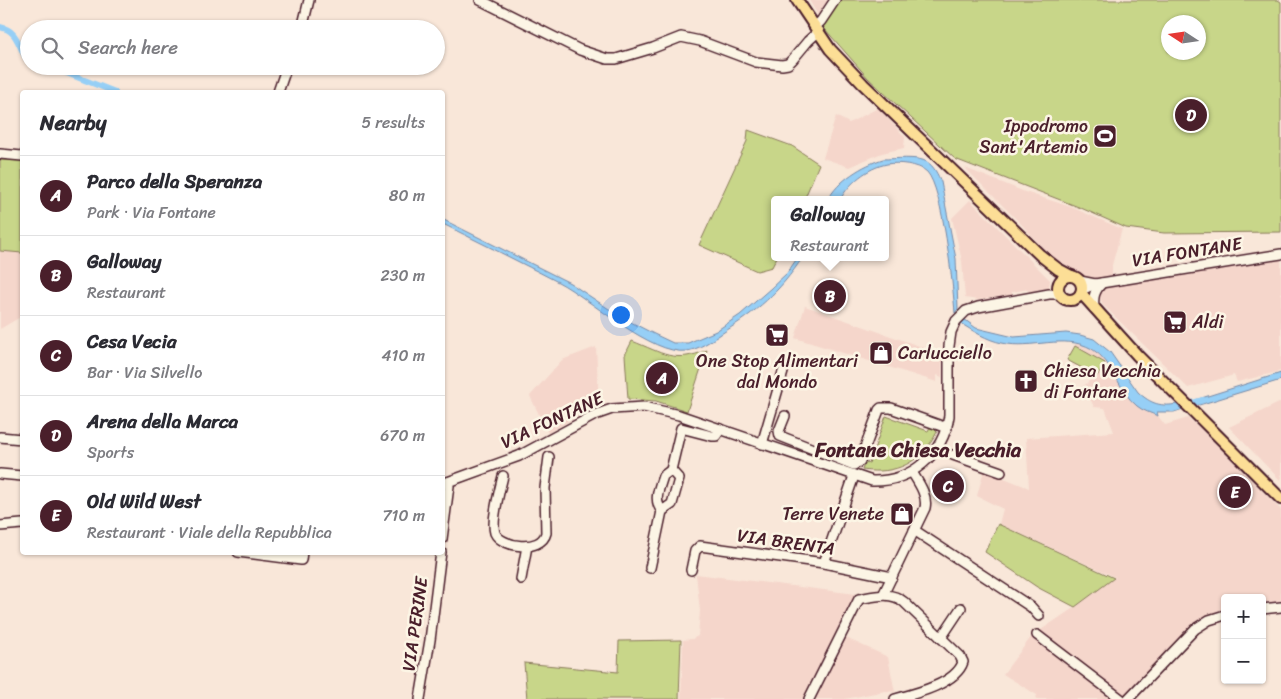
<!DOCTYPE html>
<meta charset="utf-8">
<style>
body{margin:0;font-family:Sriracha,sans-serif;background:#f2f2f3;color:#2b2b33}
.controls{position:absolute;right:15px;bottom:15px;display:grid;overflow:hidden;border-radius:5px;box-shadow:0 1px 4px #0004}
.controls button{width:45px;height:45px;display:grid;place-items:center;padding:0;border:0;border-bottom:1px solid #e1e1e2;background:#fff;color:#2b2b33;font:25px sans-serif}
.compass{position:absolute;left:1161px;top:15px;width:45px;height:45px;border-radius:50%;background:#fff;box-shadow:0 1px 4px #0004;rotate:282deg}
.you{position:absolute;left:620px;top:314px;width:18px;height:18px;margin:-12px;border:4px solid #fff;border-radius:50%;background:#1a73e8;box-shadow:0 0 0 8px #1a73e833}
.badge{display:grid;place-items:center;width:32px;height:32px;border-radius:50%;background:#4a1f2b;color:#fff;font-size:16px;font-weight:700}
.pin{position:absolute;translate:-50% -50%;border:2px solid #fff;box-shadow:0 1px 5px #0006}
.popup{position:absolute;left:771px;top:196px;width:118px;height:65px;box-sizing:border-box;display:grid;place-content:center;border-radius:5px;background:#fff;filter:drop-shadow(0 1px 4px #0005);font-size:16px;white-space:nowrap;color:#7c7c81}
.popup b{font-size:19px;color:#2b2b33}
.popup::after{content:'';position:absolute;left:50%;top:100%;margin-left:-10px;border:10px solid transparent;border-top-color:#fff}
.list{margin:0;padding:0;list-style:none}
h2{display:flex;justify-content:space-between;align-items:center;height:65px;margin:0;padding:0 20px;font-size:21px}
h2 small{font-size:16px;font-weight:400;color:#7c7c81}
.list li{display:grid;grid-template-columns:32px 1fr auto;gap:15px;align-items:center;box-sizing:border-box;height:80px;padding:0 20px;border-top:1px solid #e1e1e2}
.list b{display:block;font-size:19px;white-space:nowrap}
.list p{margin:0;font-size:16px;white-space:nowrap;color:#7c7c81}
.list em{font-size:16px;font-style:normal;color:#7c7c81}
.icon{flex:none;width:28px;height:28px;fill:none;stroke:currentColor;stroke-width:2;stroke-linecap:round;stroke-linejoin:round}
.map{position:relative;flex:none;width:1281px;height:699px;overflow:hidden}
.search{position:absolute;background:#fff;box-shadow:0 1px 4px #0004;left:20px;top:20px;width:425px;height:55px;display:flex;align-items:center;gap:12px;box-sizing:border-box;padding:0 18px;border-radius:28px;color:#7c7c81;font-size:19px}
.panel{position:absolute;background:#fff;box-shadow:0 1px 4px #0004;left:20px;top:90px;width:425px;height:465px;border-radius:5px}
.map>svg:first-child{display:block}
.built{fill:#f5d6cb}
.green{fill:#c8d689;stroke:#897a5a;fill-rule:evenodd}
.water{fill:#96cff6;stroke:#7889a5}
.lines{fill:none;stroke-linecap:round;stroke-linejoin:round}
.canal{stroke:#96cff6;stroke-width:6}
.minor-casing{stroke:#4a1f2b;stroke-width:12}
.major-casing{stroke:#4a1f2b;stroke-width:14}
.minor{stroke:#fcf5e5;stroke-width:9}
.major{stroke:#fcde96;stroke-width:10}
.labels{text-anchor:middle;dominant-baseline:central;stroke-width:5;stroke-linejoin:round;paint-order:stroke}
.poi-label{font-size:18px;fill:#4a1f2b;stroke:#fcf5e5;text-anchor:start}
.street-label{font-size:18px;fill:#4a1f2b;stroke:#fcf5e5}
.quarter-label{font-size:20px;font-weight:bold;fill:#4a1f2b;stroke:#fcf5e5}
</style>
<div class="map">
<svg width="1281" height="699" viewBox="0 0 1281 699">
<rect width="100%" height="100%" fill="#f9e7d9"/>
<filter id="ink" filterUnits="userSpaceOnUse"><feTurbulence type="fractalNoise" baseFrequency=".02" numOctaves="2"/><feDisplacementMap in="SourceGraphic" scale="10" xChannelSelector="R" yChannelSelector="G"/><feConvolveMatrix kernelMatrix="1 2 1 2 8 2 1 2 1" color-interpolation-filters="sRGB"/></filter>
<g filter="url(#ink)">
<g class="built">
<polygon points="809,0 831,0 819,17"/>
<polygon points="878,108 905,137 904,148 882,153 849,167 823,158 836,116 849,123"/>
<polygon points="965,168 1025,192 1071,207 1122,229 1112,265 1112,275 1091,281 1071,271 1062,263 1054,260 1021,224"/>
<polygon points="970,200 1050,280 1049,288 1029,292 1028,289 1012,292 1012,295 978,300 965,298 962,261 952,218"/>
<polygon points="0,251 22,253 22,316 0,329"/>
<polygon points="1281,259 1281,371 1237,382 1234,375 1188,388 1103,305 1100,298 1100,294 1105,287"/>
<polygon points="805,306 942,354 942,377 937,375 937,382 795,338"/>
<polygon points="1076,343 1093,350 1103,358 1132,401 1145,411 1158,416 1165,425 1188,418 1201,429 1281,510 1281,601 1262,605 1262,598 1225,598 1225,610 1217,611 1197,621 1184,632 1121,699 1036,699 1037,695 1003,674 1032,636 1075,607 1115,577 999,524 1003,509 977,496 984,470 1029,488 1026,438 1114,432 1105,408 1094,407 1084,386 1093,377 1067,360"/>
<polygon points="596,347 599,404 548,433 530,396 562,360"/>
<polygon points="1281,402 1281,481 1229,427"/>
<polygon points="696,574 856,594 837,634 888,657 895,692 885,691 845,699 681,699 683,640 692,639 698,636 700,611"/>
</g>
<g class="green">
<path d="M838,0H1278L1281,2V232L1164,233L1126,228L1081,208L955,159L868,78L824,28L823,24ZM1168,22H1198V52H1168Z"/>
<polygon points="748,130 792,146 819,164 804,200 775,200 775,257 777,257 772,267 757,271 699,245 747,141"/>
<polygon points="0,160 22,160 22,253 0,251"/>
<path d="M632,341C663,353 674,364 707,350L687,411L656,401L628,399L625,355Z"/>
<polygon points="1075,346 1105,363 1097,376 1067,360"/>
<path d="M886,416L928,431L930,427L934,429L937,432C921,463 896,475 862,470L865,462L869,463Z"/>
<polygon points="998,524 1114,578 1075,607 1037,587 985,552"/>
<polygon points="681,640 679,699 527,699 524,663 618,672 619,641"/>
</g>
<g class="water">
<path d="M883,159C894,159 918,156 927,162C934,166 938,175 941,182L956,259L958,309L955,313C953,286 943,189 927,172C919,164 897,162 887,164C867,168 849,183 840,200H828C837,181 863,165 883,159Z"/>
<path d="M442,219L570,283L621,317L654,334L673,343H688L716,331L740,315L771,288L787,273L798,257H803C779,293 757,311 721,334C711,341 699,349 687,351C652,356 589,298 558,282C520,262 481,243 443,224Z"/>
<path d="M964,319L976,328L1014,337L1066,333L1080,335L1094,339L1110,352L1138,392C1151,404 1161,407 1178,404L1183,409L1174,412H1157L1158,416C1151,413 1143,411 1137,406C1118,391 1114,362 1092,349C1064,333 1032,350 1002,343C987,340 973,331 960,323Z"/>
<polygon points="1281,373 1281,380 1199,405 1195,400"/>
</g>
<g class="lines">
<g class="canal">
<path d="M0,27C20,31 17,48 29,61"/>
<polyline points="41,66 59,70 115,92"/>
<polyline points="1172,409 1203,400"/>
</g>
<g class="minor-casing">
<g id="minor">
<polyline points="480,0 580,50 607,59 616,59 653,48 681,37 700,41 756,62 782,65 788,64 793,59 808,41 819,31"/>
<polyline points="815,27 821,21 835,0"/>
<polyline points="302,29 309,0"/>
<polyline points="278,92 287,66"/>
<polyline points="0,154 22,156"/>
<polyline points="1080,281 1095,284"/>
<polyline points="1082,290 1095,284 1281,254"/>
<path d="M1094,308C1093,297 1094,291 1102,283"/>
<polyline points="785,416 779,431 780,436 854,465 860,461 879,410 881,408 891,408 947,428"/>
<polyline points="0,437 22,439"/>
<polyline points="762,444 783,372"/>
<polyline points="953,455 1001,472"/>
<path d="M671,470L679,479L672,504L662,511C653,500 659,489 663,476Z"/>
<polyline points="671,470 681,428 712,436 716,436 721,429"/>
<polyline points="0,474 22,476"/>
<path d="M503,476C500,489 491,520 495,533C501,547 541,553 546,533L545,488L549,457"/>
<path d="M442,484L519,456L595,415L612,409L644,407L679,415L872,481C911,482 943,455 949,416V346L951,332L956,321L966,311L978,307L1049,294H1061"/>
<polyline points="0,526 22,524"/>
<polyline points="914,530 1031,607 1039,616"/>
<polyline points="442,539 449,486 448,482"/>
<polyline points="238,552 301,560 302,552"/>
<polyline points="824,563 854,476"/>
<polyline points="650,568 662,511"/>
<polyline points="691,570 695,551 700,546 824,563 892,577"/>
<polyline points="521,579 527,546"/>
<path d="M883,595L925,508C928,495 918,482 912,472"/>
<polyline points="1262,609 1281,607"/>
<polyline points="1037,635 1121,699"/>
<polyline points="941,638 961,608"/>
<polyline points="420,699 430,640 441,552"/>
<path d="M809,699L859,599C875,596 891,591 904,602L960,656L963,662C956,684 914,694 895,699"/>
<polyline points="1128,699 1195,629 1209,620 1225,615"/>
</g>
</g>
<g class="major-casing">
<g id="major">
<polyline points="797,0 830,49 863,84 1040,255 1058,269 1071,276"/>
<circle cx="1070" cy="288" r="12"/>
<polyline points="1081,293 1137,355 1281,499"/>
</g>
</g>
<use href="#minor" class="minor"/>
<use href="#major" class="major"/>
</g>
</g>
<defs>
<g id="stadium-square" transform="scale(1.25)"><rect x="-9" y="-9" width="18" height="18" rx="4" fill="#4a1f2b" stroke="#fcf5e5"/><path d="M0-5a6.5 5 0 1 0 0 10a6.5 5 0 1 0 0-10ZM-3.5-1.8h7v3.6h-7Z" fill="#fff"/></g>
<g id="supermarket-square" transform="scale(1.25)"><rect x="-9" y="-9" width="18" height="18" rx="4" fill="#4a1f2b" stroke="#fcf5e5"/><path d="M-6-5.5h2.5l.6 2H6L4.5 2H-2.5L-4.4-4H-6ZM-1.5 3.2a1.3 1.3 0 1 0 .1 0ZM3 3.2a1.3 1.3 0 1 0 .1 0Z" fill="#fff"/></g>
<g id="shop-square" transform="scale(1.25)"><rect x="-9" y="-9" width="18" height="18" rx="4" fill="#4a1f2b" stroke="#fcf5e5"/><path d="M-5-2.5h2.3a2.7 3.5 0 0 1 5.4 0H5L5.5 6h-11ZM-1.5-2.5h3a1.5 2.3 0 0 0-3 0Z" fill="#fff"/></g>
<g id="church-square" transform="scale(1.25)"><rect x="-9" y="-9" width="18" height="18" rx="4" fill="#4a1f2b" stroke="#fcf5e5"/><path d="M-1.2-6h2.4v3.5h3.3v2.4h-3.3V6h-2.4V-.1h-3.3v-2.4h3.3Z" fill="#fff"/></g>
</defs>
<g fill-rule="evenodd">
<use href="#stadium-square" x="1105" y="136"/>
<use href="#supermarket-square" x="1175" y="322"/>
<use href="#supermarket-square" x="777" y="335"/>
<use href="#shop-square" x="881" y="353"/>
<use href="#church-square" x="1026" y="381"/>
<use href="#shop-square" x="902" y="514"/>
</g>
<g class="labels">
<g class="poi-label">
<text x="1088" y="126" text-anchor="end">Ippodromo<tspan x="1088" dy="21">Sant'Artemio</tspan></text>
<text x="1192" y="322">Aldi</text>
<text x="898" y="353">Carlucciello</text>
<text x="777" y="361" text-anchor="middle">One Stop Alimentari<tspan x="777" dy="21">dal Mondo</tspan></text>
<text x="1044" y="371">Chiesa Vecchia<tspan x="1044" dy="21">di Fontane</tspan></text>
<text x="884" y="514" text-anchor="end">Terre Venete</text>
</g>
<g class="street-label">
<text transform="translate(1187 252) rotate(-9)">VIA FONTANE</text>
<text transform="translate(552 420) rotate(-25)">VIA FONTANE</text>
<text transform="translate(786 542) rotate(8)">VIA BRENTA</text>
<text transform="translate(415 624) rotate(-82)">VIA PERINE</text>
</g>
<g class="quarter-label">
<text x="918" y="450">Fontane Chiesa Vecchia</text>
</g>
</g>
</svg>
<div class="controls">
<button>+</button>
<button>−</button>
</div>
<svg class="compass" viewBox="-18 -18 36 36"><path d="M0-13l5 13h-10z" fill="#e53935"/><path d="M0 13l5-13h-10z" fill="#7c7c81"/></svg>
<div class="you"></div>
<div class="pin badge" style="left:662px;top:378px">A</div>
<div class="pin badge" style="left:830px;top:296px">B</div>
<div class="popup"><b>Galloway</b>Restaurant</div>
<div class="pin badge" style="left:948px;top:486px">C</div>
<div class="pin badge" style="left:1191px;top:115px">D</div>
<div class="pin badge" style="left:1235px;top:492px">E</div>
<div class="search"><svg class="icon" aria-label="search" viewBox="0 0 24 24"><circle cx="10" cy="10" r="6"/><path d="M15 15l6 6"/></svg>Search here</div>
<section class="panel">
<h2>Nearby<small>5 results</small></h2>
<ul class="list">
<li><span class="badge">A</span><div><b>Parco della Speranza</b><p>Park · Via Fontane</p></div><em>80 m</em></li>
<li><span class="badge">B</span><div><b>Galloway</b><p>Restaurant</p></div><em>230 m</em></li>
<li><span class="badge">C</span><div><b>Cesa Vecia</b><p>Bar · Via Silvello</p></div><em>410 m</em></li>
<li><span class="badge">D</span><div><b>Arena della Marca</b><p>Sports</p></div><em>670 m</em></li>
<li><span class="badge">E</span><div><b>Old Wild West</b><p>Restaurant · Viale della Repubblica</p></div><em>710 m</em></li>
</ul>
</section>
</div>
